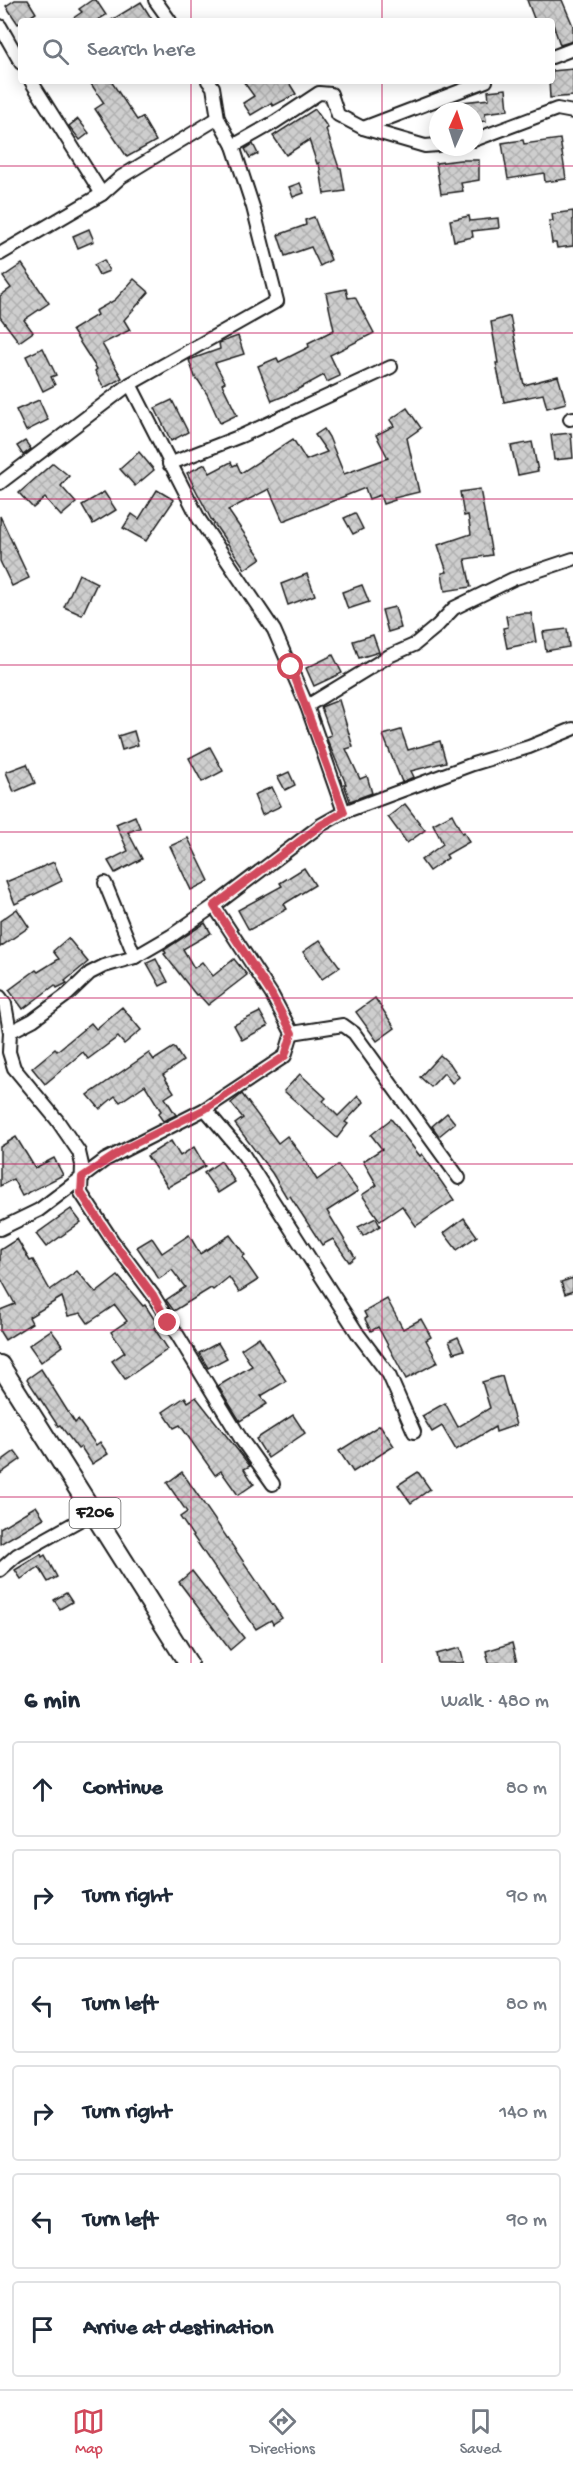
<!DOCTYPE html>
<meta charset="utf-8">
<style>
body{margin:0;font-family:"Gochi Hand",sans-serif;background:#f2f2f3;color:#1f2937}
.compass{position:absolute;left:429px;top:102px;width:54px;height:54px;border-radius:50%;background:#fff;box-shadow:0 3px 15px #0003;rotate:3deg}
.stop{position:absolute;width:18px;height:18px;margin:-14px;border:4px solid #d1495b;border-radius:50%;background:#fff}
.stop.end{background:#d1495b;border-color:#fff;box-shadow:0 2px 6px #0008}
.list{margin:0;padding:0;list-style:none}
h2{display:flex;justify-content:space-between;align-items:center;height:78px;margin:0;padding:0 24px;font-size:26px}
h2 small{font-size:20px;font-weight:400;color:#747a83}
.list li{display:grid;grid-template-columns:39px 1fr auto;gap:18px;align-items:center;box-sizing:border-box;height:96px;margin:0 12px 12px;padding:0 12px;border:2px solid #e0e1e3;border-radius:6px}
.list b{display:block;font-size:22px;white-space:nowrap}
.list em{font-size:20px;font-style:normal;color:#747a83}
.icon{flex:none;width:33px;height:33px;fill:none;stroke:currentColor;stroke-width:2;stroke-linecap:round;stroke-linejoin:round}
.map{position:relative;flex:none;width:573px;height:1663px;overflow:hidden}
.search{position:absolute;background:#fff;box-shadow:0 3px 15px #0003;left:18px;right:18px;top:18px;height:66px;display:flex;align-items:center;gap:15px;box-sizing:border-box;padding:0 21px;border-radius:6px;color:#747a83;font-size:22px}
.sheet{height:726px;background:#fff}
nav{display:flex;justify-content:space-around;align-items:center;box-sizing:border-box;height:84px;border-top:2px solid #e0e1e3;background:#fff;font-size:16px;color:#747a83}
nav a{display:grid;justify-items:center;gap:3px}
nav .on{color:#d1495b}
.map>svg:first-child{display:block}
.building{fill:url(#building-cross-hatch);stroke:#1c1c1c;stroke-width:1.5}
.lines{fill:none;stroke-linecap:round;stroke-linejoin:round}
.minor-casing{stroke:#1c1c1c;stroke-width:16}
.primary-casing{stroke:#1c1c1c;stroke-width:22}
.minor{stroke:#fff;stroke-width:12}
.primary{stroke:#fff;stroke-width:18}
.route{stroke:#d1495b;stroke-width:8}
.grid{fill:none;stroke:#c2185b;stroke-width:1.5;stroke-opacity:0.55}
.labels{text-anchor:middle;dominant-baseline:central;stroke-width:5;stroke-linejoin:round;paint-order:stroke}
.shield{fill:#fff;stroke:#606060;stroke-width:1.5}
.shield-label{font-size:18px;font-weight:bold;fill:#1c1c1c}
</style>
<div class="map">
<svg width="573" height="1663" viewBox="0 0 573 1663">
<defs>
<pattern id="building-cross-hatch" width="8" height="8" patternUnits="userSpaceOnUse" patternTransform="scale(1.5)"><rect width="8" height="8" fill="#cecece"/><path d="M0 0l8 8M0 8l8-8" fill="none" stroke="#b0b0b0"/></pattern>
</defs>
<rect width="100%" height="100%" fill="#fff"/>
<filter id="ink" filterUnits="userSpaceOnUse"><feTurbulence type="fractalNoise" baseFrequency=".0167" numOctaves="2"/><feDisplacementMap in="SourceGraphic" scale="12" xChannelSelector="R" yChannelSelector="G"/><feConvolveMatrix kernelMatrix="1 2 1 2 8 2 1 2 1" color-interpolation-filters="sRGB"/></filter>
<g filter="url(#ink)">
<g class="building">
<polygon points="15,0 28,0 36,13 18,24 6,6"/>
<polygon points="92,0 96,0 106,15 96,21 69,21 82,12 79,9"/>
<polygon points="527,0 562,0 573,26 573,41 560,45 552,21 535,21"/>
<polygon points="141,2 153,21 110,21"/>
<polygon points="573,69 573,96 550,98 549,81 552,81 552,71"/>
<polygon points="89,81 111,81 137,120 142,117 156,141 127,157 95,109 104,103"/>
<polygon points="243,81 288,81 296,94 273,106 271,103 251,115 243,103 254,96"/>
<polygon points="506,89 508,110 485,113 486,121 474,122 474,111 464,111 463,102 489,99 488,91"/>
<polygon points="315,109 328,128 326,129 339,168 341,168 345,191 324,194 319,163 317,164 309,140 286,155 273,136"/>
<polygon points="78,119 89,133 80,140 69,126"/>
<polygon points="560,139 566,179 545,182 544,173 508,179 502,143 523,140 524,144"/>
<polygon points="253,144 258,154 250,158 245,149"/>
<polygon points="460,160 479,160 479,180 461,183 463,191 441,194 436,163"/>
<polygon points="300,183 304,193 293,197 289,187"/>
<polygon points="573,211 573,246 557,248 556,243 552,243 549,221 553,221 552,214"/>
<polygon points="469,216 470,221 498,218 499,228 472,231 473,237 454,241 450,220"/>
<polygon points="314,217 331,260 320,266 311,247 285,256 278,235 306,225 305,220"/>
<polygon points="89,229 94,241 78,248 73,236"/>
<polygon points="104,260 109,271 99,275 94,265"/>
<polygon points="22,264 49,303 24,320 33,332 19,342 0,317 0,296 11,288 3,277"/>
<polygon points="134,279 149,292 124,320 130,330 102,344 122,378 104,388 95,371 97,369 72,330 97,315 95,311 115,300"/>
<polygon points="346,289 348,298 355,297 374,333 330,355 340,376 327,382 324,375 291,393 272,401 258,366 277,358 279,362 309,347 308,343 334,330 326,293"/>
<polygon points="510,316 524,385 558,376 566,403 547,408 543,394 504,402 496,363 498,363 491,322"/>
<polygon points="238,336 244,354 215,363 225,382 222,384 237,415 220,423 207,394 198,380 196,380 189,360 220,349 219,343"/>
<polygon points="43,348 56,375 51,377 55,385 43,391 26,356"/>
<polygon points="39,400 48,420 26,431 16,410"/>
<polygon points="172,400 188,432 171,441 155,408"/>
<polygon points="407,408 421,428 407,438 419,492 394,498 395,500 383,504 380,495 369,499 365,488 283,521 269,489 228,510 261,558 245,569 211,519 187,473 205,464 210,473 231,462 233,466 237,464 241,473 293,439 306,460 327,452 315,435 324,429 329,437 344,474 388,458 376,435 394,426 390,420"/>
<polygon points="571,433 573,458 554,460 551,435"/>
<polygon points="25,441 31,449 23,455 17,446"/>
<polygon points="532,442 538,471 518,475 511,446"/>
<polygon points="139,452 154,470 135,486 120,469"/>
<polygon points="53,463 69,476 61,486 76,503 61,516 45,498 33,508 19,493"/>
<polygon points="480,489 492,555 465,559 471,587 445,591 442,573 447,572 438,545 471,534 468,515 464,516 460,492"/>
<polygon points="157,490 174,500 146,541 123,528 132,514 139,519"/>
<polygon points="104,492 116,510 93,524 82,505"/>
<polygon points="355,513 363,529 353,534 344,518"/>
<polygon points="0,516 29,578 12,586 0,561"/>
<polygon points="79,574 97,583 82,615 64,607"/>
<polygon points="307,574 315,595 288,605 281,584"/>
<polygon points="362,585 369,602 348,609 342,592"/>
<polygon points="395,607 401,628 388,632 382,610"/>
<polygon points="522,613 531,613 536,642 507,648 503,628 508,627 506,616"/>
<polygon points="567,629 569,647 546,651 543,632"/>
<polygon points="373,635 379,652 359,658 353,641"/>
<polygon points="333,655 342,673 314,686 306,668"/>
<polygon points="339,700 353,747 346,749 360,779 367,776 372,793 350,801 344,784 346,784 326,737 331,735 321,707"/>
<polygon points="401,730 408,750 440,741 446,762 411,771 414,777 402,782 383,735"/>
<polygon points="134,731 138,745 122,750 118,736"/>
<polygon points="210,747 223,771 202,782 189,758"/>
<polygon points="27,764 35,783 14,792 6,772"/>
<polygon points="289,772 295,785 285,790 278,777"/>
<polygon points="272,787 281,806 262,815 254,795"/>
<polygon points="405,804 425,830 407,843 388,817"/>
<polygon points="452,814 462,833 464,832 469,842 446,855 448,858 429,871 421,860 443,844 433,824"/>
<polygon points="135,816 140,828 128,832 142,859 115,873 108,861 128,851 116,824"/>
<polygon points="188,838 209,881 191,890 170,846"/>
<polygon points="54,862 62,881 15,904 6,882"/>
<polygon points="304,868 315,885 284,904 287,909 249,930 238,910 282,886 280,883"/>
<polygon points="17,909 29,927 0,947 0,921"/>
<polygon points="205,923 211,933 183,949 194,968 202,962 213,976 234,959 247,975 208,1005 198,994 196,995 164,954 166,953 164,950"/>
<polygon points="68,938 88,962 65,981 67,983 57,988 55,985 23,1009 9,990 36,970 38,972 59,959 53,951"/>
<polygon points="320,940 340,967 322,979 303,952"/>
<polygon points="156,959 168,982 160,986 147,963"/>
<polygon points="375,998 395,1028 377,1041 356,1012"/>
<polygon points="122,1007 141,1030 124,1044 118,1037 88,1059 83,1052 45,1084 32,1068 55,1049 57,1051 91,1023 96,1029"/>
<polygon points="260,1012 268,1026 242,1040 234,1025"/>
<polygon points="174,1047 183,1061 163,1075 174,1092 165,1098 176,1115 163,1121 158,1114 161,1111 145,1085 120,1102 115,1096 100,1109 88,1095 149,1053 154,1060"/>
<polygon points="440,1055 451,1065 459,1077 452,1083 444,1073 431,1087 420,1077"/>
<polygon points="300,1074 326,1098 323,1101 338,1116 358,1096 364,1102 345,1122 348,1124 337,1138 284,1091"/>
<polygon points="242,1094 278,1143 287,1136 303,1157 317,1180 338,1165 358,1191 327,1211 355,1257 349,1262 333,1239 322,1245 290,1196 287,1198 272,1173 235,1124 243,1118 231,1103"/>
<polygon points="447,1113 455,1123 439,1136 432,1126"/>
<polygon points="391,1119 420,1156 422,1154 454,1200 416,1226 402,1206 380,1221 362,1195 377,1185 363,1161 382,1149 371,1135"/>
<polygon points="16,1137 35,1168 54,1158 63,1175 22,1196 13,1179 0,1186 0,1147"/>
<polygon points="171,1141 180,1156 194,1147 205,1166 168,1187 147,1156"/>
<polygon points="221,1161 235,1182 218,1193 204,1173"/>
<polygon points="71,1209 81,1222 46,1247 36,1234"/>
<polygon points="376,1218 380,1226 363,1236 358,1227"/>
<polygon points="464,1218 477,1236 457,1250 444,1233"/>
<polygon points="189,1235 200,1254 230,1235 245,1255 242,1257 258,1280 239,1292 229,1277 213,1290 211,1288 174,1311 166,1300 185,1287 172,1270 159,1279 137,1247 152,1238 162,1253"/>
<polygon points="17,1239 30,1261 33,1260 50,1290 77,1271 96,1293 118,1276 143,1306 145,1305 158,1325 154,1328 168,1349 125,1379 112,1361 125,1352 111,1332 127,1321 115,1305 88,1323 81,1313 68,1316 62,1297 29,1317 32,1323 5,1340 0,1332 0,1310 15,1304 0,1277 0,1250"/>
<polygon points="573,1278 573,1291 565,1294 561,1282"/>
<polygon points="387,1299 403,1329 421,1319 431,1337 426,1340 438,1362 406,1379 378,1327 371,1331 365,1319 367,1318 364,1312"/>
<polygon points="51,1330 63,1346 41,1362 29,1345"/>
<polygon points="259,1337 286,1381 261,1396 267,1404 240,1421 218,1386 252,1366 241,1349"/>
<polygon points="458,1337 464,1350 454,1353 449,1341"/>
<polygon points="218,1343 227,1358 208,1368 199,1353"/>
<polygon points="41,1369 75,1423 78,1420 96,1445 100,1442 108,1454 92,1464 81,1447 78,1449 60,1425 58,1426 27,1379"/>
<polygon points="502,1376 516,1425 496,1432 495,1427 456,1450 442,1426 432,1432 422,1416 445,1403 458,1427 490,1408 482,1382"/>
<polygon points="185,1397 188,1402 196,1397 250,1466 244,1469 254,1484 238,1495 221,1471 215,1475 180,1425 174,1428 163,1412"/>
<polygon points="293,1415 305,1433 268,1458 256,1439"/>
<polygon points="380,1425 394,1446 353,1472 339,1451"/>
<polygon points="15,1451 21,1459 0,1474 0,1462"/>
<polygon points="182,1472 282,1618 273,1624 271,1620 256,1629 180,1517 187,1512 167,1483"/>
<polygon points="418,1472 430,1489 411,1503 398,1485"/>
<polygon points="36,1506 44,1518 0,1544 0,1528"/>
<polygon points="41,1554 42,1557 45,1555 57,1577 48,1582 39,1567 21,1579 15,1570"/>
<polygon points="192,1571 244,1638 230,1650 179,1582"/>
<polygon points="66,1593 72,1602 60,1609 54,1600"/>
<polygon points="512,1643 517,1663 489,1663 486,1651"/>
<polygon points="460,1648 464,1663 438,1663 436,1654"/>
</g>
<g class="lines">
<g class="minor-casing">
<g id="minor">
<polyline points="155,0 170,21"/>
<polyline points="0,26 21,63"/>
<polyline points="552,57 573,49"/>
<polyline points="31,81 102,194"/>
<polyline points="363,128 425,146 438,145"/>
<polyline points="474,140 557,109 573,112"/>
<polyline points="233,146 275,122 319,93 331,94 338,115 363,128 486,81"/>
<polyline points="0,254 102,194 121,177 218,118"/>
<polyline points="130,384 199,519 274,630 307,706 344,812"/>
<polyline points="570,419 573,418"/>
<polyline points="169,464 241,436 391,367"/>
<polyline points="0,483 130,384 277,301 253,207 233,146 218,118 213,87 208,81"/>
<polyline points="307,706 389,656 414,645 437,626 454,608 513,579 573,559"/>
<polyline points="105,883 135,957"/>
<polyline points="0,997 5,1004 10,1032 9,1052 14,1068 57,1120 79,1152 82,1165 81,1193 112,1240 153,1295 241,1439 273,1484"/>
<polyline points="10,1032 33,1020 68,994 90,973 104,966 135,957 171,936 214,906 321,825 344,812 473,764 529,747 573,729"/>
<polyline points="292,1033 343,1025 354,1033 459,1178"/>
<polyline points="205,1109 243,1154 358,1334 389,1375 414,1432"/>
<polyline points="0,1229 39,1210 105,1160 205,1109 285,1056 292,1033 272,995 214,906"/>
<polyline points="0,1570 17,1555 94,1512"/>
</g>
</g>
<g class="primary-casing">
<polyline id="primary" points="0,1365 188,1663"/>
</g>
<use href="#minor" class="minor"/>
<use href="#primary" class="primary"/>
</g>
</g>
<g class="lines" filter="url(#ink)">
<polyline class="route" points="168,1323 153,1295 112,1240 81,1193 82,1177 126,1148 205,1109 285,1056 292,1033 272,995 214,906 321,825 344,812 291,667"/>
</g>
<path class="grid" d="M191,0V21M382,0V21M191,81V1663M382,81V1663M0,166H573M0,333H573M0,499H573M0,665H573M0,832H573M0,998H573M0,1164H573M0,1330H573M0,1497H573"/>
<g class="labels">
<rect class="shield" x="69.5" y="1498" width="51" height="30" rx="4.5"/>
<g class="shield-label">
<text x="95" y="1513">F206</text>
</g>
</g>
</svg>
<svg class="compass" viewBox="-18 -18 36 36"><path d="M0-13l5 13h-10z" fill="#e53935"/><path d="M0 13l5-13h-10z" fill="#747a83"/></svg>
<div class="stop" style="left:291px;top:667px"></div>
<div class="stop end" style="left:168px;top:1323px"></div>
<div class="search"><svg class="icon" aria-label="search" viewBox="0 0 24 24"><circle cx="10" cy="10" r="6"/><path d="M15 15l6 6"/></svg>Search here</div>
</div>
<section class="sheet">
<h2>6 min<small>Walk · 480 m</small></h2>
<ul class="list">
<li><svg class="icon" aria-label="ahead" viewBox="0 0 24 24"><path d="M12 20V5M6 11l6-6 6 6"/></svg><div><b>Continue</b></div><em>80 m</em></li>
<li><svg class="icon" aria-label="right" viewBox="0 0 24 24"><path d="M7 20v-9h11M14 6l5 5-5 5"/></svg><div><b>Turn right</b></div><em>90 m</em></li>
<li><svg class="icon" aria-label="left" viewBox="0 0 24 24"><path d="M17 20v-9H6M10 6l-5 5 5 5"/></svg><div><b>Turn left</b></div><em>80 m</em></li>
<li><svg class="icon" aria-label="right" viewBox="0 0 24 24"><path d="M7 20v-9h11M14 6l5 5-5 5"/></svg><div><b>Turn right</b></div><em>140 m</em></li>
<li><svg class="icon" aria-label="left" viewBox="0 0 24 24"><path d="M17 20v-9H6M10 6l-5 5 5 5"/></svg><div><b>Turn left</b></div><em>90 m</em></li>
<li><svg class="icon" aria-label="arrive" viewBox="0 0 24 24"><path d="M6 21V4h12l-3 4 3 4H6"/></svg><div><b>Arrive at destination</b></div></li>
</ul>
</section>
<nav>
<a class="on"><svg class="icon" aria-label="map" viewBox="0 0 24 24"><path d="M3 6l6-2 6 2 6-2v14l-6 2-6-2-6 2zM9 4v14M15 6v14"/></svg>Map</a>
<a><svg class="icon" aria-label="directions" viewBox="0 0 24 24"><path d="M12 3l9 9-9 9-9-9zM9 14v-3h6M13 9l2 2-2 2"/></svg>Directions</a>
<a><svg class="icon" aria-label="saved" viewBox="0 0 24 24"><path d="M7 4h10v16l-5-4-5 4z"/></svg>Saved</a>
</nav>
